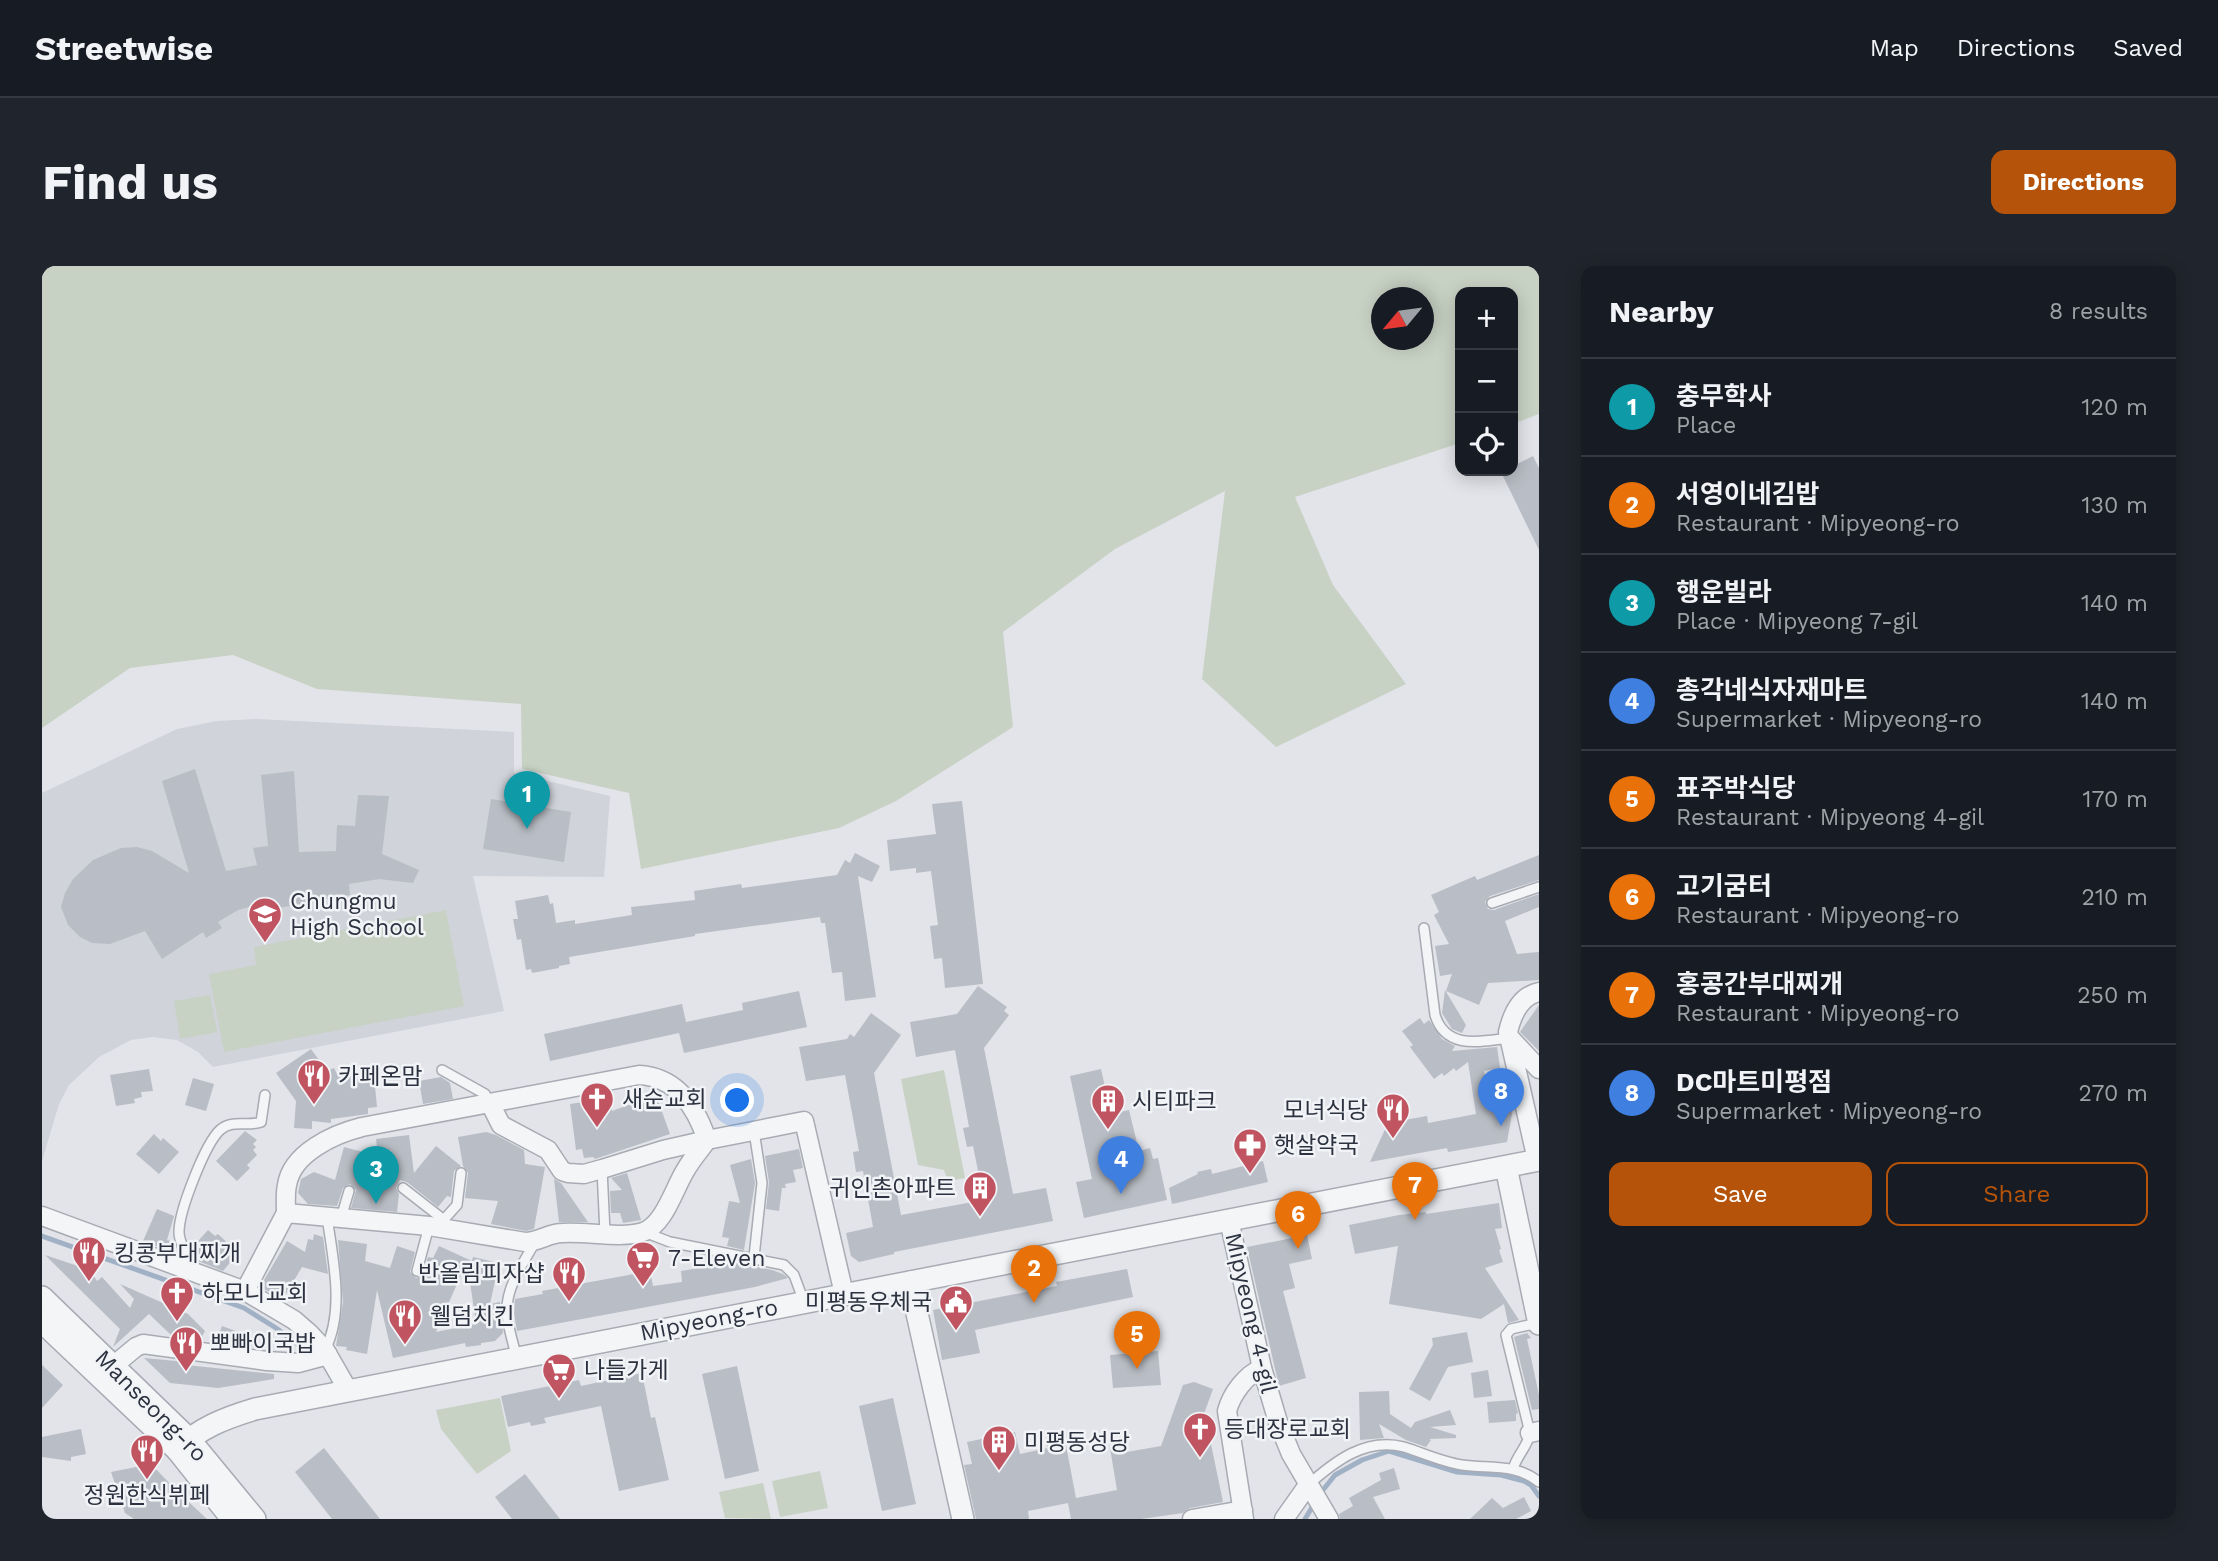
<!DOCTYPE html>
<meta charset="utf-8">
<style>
body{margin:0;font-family:"Work Sans","Noto Sans KR",sans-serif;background:#20242c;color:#f1f3f6}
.controls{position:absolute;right:21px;top:21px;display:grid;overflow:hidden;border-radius:14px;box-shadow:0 4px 18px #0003}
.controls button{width:63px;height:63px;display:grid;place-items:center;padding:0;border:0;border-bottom:2px solid #363941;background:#171b24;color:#f1f3f6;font:35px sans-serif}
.compass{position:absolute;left:1329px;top:21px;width:63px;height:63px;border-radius:50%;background:#171b24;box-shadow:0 4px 18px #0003;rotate:241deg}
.you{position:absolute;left:696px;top:835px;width:24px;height:24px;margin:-18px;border:5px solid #fff;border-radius:50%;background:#1a73e8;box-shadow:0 0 0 10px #1a73e833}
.badge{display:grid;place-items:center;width:46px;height:46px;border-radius:50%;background:#b45309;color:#fff;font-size:23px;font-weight:700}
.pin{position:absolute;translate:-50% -58px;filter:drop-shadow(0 2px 4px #0008)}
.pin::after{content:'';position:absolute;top:37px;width:24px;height:21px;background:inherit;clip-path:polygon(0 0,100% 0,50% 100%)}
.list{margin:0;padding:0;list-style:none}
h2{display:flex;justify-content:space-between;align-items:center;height:91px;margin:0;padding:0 28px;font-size:30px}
h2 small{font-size:23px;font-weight:400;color:#9ea1a6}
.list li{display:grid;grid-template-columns:46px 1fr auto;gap:21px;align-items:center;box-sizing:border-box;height:98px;padding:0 28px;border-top:2px solid #363941}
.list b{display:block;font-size:26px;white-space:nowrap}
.list p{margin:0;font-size:23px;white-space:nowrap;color:#9ea1a6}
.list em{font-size:23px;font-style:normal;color:#9ea1a6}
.actions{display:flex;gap:14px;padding:21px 28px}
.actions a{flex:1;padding:16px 0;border:2px solid #b45309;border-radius:14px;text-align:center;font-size:24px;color:#b45309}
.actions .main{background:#b45309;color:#fff}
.icon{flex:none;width:38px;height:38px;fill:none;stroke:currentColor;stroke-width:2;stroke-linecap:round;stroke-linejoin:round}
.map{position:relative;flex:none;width:1497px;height:1253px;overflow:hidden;border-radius:14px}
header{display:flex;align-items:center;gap:42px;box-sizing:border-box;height:98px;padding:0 35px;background:#171b24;border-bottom:2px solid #363941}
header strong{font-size:33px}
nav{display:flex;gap:38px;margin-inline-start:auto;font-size:24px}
.intro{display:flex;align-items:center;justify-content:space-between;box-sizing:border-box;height:168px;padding:0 42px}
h1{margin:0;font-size:49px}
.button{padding:18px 32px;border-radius:14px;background:#b45309;color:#fff;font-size:24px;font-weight:700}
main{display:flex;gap:42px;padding:0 42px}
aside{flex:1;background:#171b24;border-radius:14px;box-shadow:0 4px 18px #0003}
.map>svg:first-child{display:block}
.built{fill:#d0d3da}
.green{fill:#c7d2c4;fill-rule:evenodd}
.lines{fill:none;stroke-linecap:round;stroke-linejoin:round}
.stream{stroke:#a1b1c5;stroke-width:5}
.building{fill:#b9bdc5;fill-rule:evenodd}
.service-casing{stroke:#a8abb3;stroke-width:12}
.minor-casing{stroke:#a8abb3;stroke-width:21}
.tertiary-casing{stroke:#a8abb3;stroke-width:24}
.service{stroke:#f4f5f7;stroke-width:9}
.minor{stroke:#f4f5f7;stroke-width:18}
.tertiary{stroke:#f4f5f7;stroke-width:21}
.labels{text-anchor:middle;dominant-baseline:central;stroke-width:5;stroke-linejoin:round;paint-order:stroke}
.poi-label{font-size:23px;fill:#2c323f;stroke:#f1f3f6;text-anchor:start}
.street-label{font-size:23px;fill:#2c323f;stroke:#f1f3f6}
</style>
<header>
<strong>Streetwise</strong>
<nav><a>Map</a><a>Directions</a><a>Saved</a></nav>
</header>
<div class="intro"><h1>Find us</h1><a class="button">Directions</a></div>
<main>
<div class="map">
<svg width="1497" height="1253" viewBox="0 0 1497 1253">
<rect width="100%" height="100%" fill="#e2e4e9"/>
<polygon class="built" points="215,453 472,466 472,507 568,530 562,611 431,610 462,745 171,801 156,786 135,774 111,771 89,774 57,791 27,819 17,838 0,895 0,527 135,463 175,455"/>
<g class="green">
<path d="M0,0H1497V148L1471,158V26H1418V177L1253,231L1291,319L1364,418L1234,481L1160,413L1183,225L1073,283L961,366L971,461L854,535L797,562L599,603L587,527L480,503L479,438L275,423L191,389L88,402L0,462ZM1339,32H1381V74H1339Z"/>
<polygon points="404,644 422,740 182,786 167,708 214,699 212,681"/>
<polygon points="168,729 175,766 138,773 132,735"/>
<polygon points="902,804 923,912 906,915 902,904 876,899 859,813"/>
<polygon points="458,1132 469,1185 435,1208 399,1163 394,1144"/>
<polygon points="778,1205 786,1242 738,1251 730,1215"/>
<polygon points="721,1217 729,1253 683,1252 677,1226"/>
</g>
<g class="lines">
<g class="stream">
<polyline points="0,970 202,1042 234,1062 261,1082"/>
<polyline points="1277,1229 1293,1209 1320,1194 1347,1185 1415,1206 1459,1209 1482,1215 1489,1219 1497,1230"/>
<polyline points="1263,1253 1272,1238"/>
</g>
</g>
<g class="building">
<polygon points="1491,190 1497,202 1497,284 1459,206 1471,205 1471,200"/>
<polygon points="153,503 184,605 215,599 211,582 226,580 219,509 252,505 257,586 294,585 295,559 313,560 316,529 347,530 340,588 377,604 371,617 337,613 307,618 308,629 215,646 214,639 196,644 176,656 180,662 164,672 161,666 120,693 103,665 68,678 50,677 38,671 26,659 19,641 23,627 31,613 51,594 79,582 95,581 110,585 147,607 120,515"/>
<polygon points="449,533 529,546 522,596 441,583"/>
<polygon points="920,535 941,718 903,722 900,692 892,693 888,660 896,659 889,605 874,607 874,602 848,605 845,574 894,568 890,538"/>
<polygon points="813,587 838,600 830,616 816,610 834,731 803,735 800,706 790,707 783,657 779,657 778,651 653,668 653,670 527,691 528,698 517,700 517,702 490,707 489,703 484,704 479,673 475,674 471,653 476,653 473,635 506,629 508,638 511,637 514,657 533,654 533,658 590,649 589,641 653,634 652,625 699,618 700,622 795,609 803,594 808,597"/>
<polygon points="1497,589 1497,614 1448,630 1443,636 1446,643 1452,644 1497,628 1497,641 1463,655 1475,688 1497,686 1497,714 1446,717 1437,739 1404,725 1410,708 1398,710 1393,680 1407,678 1392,649 1397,646 1389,629 1433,610 1435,614"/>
<polygon points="936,720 965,741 962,745 967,749 942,782 971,928 1004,922 1011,955 852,986 852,988 817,996 809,990 804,967 831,961 821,905 814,906 811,886 817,885 803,809 764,815 757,781 805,773 808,768 812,771 829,747 859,769 832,807 859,949 942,934 931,880 925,881 921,862 927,861 913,784 874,791 868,756 915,748"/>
<polygon points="1403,724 1424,759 1420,767 1410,763 1400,747"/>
<polygon points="757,725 765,761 642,787 637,767 508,795 502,768 640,738 644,756 701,744 700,737"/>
<polygon points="1497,739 1497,785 1478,766"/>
<polygon points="1378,752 1382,758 1387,754 1400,773 1413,780 1410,785 1455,781 1458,802 1442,805 1449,846 1471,842 1465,876 1406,886 1405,882 1328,896 1346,857 1385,850 1386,857 1434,848 1426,796 1414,805 1412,802 1402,810 1400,807 1392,813 1368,781 1371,779 1360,765"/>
<polygon points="269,783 285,805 292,802 295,808 314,806 314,812 332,810 335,841 326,842 326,848 289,853 289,857 270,855 270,863 252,862 254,835 234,807"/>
<polygon points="107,803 111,825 99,826 100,831 92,833 93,837 74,840 68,809"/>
<polygon points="1059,803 1069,848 1087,844 1097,885 1108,882 1111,893 1116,892 1125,934 1042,952 1034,916 1050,913 1028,810"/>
<polygon points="399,811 408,817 411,833 381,838 377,815"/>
<polygon points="151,812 172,818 164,845 143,839"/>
<polygon points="614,829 628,868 553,893 551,891 542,892 540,883 534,884 528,838 568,832 570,845"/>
<polygon points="203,865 215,874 211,878 214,881 211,884 215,889 205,899 208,902 195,915 174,895"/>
<polygon points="444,866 454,869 482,884 483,898 503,901 492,963 484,965 449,958 456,935 423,932 426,907 421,900 416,871"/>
<polygon points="112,868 119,875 121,872 137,886 117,908 94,888"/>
<polygon points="367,869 372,907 394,880 419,900 412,905 409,931 405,930 396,941 365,916 358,914 354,922 357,928 355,946 309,942 314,924 308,918 301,922 295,940 266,938 256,927 259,913 272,906 293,914 302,881 336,890 334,873"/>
<polygon points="757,883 761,902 751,904 754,916 743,918 744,922 740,922 737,945 724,943 727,916 723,890"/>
<polygon points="709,893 713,917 702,984 685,980 687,972 680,971 687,935 698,937 688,899"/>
<polygon points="1221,895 1226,916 1130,938 1127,922 1156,908 1155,906 1169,903 1170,908"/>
<polygon points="585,907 599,954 581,957 578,947 569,947 568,925 580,924 569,912"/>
<polygon points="512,913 519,917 546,956 517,956"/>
<polygon points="1457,937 1460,962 1453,963 1459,983 1457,984 1461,996 1443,1002 1477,1054 1466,1057 1462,1038 1439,1053 1347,1038 1356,980 1313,988 1307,959 1357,949 1384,946 1384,948"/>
<polygon points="115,943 132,950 125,974 132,976 133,981 131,986 101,975"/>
<polygon points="166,964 173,970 176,968 196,987 181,1005 156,995 149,983"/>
<polygon points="272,968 281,971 286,1008 260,1001 241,1033 218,1021 245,975 263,986 266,973 271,974"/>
<polygon points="1265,969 1270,993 1247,998 1253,1022 1241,1025 1264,1112 1237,1120 1205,981"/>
<path d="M296,974L325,978L323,995L348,1002L355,980L373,986L368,1006L374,1012L380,1009L386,991L391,992L397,980L430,995L431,991L457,997L448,1038L458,1036L461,1067L453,1075L439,1077V1079L424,1081L423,1077L351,1092L335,1024L325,1088L304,1084L305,1081L294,1080L301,1036ZM425,995L434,1058L394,1066Z"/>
<polygon points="3,989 48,1004 55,1015 60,1011 88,1042 92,1033 78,1018 146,1048 163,1065 158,1074 130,1070 107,1048 71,1081 78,1063"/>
<polygon points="682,994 730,1004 741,1008 746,1012 713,1021 475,1065 472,1048 473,1033 501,1028 500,1025 608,1005 611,1020 640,1016 639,1005 681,998"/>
<polygon points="1085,1003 1091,1031 933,1064 938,1087 900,1094 891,1044 1015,1020 1014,1016"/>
<polygon points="180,1060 213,1072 210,1081 175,1074"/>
<polygon points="1425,1066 1431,1096 1406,1101 1388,1135 1367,1123 1391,1079 1390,1072"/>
<polygon points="1485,1067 1489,1072 1485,1073 1497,1129 1497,1143 1490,1144 1472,1071"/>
<polygon points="1116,1085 1119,1119 1071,1122 1068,1089"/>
<polygon points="102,1092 145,1096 144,1099 232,1108 232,1113 176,1122 128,1117"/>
<polygon points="0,1099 21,1119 0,1142"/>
<polygon points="695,1100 717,1205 683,1213 660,1108"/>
<polygon points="1446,1104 1450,1130 1432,1132 1429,1107"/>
<polygon points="600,1107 609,1152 613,1151 627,1214 577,1225 559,1140 502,1152 504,1157 489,1160 488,1156 466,1161 459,1130 537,1114 539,1120"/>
<polygon points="1152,1116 1171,1123 1150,1181 1169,1178 1181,1236 1148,1242 1141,1247 1099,1253 1029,1253 1026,1237 986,1245 987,1253 934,1253 922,1199 930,1198 925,1176 973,1166 978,1188 1006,1182 1004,1177 1023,1174 1034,1232 1075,1224 1068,1182 1084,1179 1085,1186 1119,1180 1141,1119"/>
<polygon points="1347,1125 1348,1148 1369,1162 1373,1156 1408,1144 1414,1159 1388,1161 1414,1169 1414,1172 1387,1173 1389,1174 1384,1181 1364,1174 1337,1158 1342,1172 1318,1174 1317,1126"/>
<polygon points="851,1132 874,1238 840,1245 817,1140"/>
<polygon points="1473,1134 1476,1147 1474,1148 1474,1155 1447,1157 1445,1136"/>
<polygon points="39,1163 44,1188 29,1191 29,1195 0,1191 0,1171"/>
<polygon points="282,1182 338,1253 290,1253 253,1206"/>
<polygon points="109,1198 137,1227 165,1253 92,1253 83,1247 69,1206"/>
<polygon points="1352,1202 1358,1223 1331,1231 1343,1253 1298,1253 1297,1248 1311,1240 1307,1232 1339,1214 1337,1207"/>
<polygon points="483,1208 518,1253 470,1253 453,1231"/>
<polygon points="1482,1231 1489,1245 1474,1253 1428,1253 1450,1232 1461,1242"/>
</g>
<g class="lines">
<g class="service-casing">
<g id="service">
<polyline points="1450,637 1497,621"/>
<path d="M1382,662L1393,749C1404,785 1440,775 1468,772"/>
<polyline points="400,804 443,828 448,837"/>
<polyline points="712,865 720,917 712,991"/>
<polyline points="560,903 563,967"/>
<polyline points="361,922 402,954"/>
<polyline points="299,952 307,925"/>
<polyline points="396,960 415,939 419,907"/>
<polyline points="602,966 628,976 742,999 752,1009 762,1036"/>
<polyline points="375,1005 387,960"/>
<path d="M153,1006C148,995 137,978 137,966C137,945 163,878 178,864C190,853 205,861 219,856L223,829"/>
<path d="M283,1084C303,1045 291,993 285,951"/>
<path d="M475,1092C471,1077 466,1062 465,1048C463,1022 481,998 493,976"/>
<path d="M1471,1203C1475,1189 1486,1180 1488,1167L1464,1069L1469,1063L1496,1057"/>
<path d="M1266,1219C1293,1195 1324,1171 1362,1181C1381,1187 1400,1196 1420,1199C1447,1203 1474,1197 1497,1216"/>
</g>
</g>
<g class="minor-casing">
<g id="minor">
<polyline points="1468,772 1497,803"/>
<path d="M1495,894L1466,766C1470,749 1478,730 1497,726"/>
<path d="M244,947C244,938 243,928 245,919C250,887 292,868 320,861C412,844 504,827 597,809C635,811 654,841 665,874L621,884L560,903L542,908L526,907L520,905L506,884L459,859L448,837"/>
<polyline points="0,950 203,1025 252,1054 267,1067 283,1084 306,1124"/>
<polyline points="1187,954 1220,1102 1236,1156 1249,1188 1287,1253"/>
<path d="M203,1025L244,947L387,960L483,976C497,976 507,967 520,967C544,965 578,973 601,966C622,959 632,923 643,905C649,894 658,884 665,874L762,855L802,1028"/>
<polyline points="71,1100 94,1081 101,1078 225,1095 256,1097 286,1089"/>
<polyline points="1488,1167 1497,1165"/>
<polyline points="1150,1253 1201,1244"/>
<path d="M1202,1253L1185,1145C1190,1127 1204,1109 1220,1102"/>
<polyline points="1242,1253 1266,1219"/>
</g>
</g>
<g class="tertiary-casing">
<g id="tertiary">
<polyline points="1464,901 1497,1058"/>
<polyline points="868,1016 921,1253"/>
<polyline points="0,1031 147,1173 213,1253"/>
<polyline points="0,1056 135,1184 190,1253"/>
<path d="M135,1184C157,1162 183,1152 213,1143L1497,894"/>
</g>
</g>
<use href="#service" class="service"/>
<use href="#minor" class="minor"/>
<use href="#tertiary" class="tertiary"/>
</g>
<defs>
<g id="school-pin" transform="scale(1.75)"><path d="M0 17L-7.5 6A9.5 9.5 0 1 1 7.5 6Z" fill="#c05461" stroke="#f1f3f6"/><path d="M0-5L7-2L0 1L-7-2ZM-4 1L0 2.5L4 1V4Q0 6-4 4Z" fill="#fff"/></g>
<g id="restaurant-pin" transform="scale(1.75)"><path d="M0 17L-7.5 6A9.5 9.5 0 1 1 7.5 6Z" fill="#c05461" stroke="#f1f3f6"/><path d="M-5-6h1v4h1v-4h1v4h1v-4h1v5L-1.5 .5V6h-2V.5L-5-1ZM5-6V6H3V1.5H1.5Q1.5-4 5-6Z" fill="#fff"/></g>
<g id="church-pin" transform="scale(1.75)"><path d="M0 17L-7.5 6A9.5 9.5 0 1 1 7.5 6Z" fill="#c05461" stroke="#f1f3f6"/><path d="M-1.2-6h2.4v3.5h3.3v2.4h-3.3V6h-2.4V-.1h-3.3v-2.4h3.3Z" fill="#fff"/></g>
<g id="building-pin" transform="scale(1.75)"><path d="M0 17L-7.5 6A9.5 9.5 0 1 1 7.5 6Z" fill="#c05461" stroke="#f1f3f6"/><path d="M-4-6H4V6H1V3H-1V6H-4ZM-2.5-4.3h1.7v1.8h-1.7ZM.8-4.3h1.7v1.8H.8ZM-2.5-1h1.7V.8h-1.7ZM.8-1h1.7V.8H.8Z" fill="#fff"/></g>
<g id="pharmacy-pin" transform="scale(1.75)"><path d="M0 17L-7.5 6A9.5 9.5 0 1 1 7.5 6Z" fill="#c05461" stroke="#f1f3f6"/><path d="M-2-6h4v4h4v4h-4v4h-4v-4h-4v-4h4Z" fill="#fff"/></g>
<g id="supermarket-pin" transform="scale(1.75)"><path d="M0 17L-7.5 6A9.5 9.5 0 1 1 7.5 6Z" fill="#c05461" stroke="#f1f3f6"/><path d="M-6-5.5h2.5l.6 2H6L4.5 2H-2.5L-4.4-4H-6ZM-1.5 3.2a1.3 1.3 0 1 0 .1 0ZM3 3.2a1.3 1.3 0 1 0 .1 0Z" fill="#fff"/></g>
<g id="civic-pin" transform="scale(1.75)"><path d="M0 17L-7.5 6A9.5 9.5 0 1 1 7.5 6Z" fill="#c05461" stroke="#f1f3f6"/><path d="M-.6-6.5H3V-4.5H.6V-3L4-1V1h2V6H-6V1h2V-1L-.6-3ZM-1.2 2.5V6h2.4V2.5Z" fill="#fff"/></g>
</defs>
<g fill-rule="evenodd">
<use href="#school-pin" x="223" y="648"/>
<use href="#restaurant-pin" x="272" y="810"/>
<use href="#church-pin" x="555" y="833"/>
<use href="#building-pin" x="1066" y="835"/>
<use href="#restaurant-pin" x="1351" y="844"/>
<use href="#pharmacy-pin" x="1208" y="879"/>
<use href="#building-pin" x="938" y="922"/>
<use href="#restaurant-pin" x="47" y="987"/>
<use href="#supermarket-pin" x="601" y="992"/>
<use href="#restaurant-pin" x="527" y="1007"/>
<use href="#church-pin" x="135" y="1027"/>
<use href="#civic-pin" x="914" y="1036"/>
<use href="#restaurant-pin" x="363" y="1050"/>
<use href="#restaurant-pin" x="144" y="1077"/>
<use href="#supermarket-pin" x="517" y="1104"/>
<use href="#church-pin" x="1158" y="1163"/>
<use href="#building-pin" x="957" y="1176"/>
<use href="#restaurant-pin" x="105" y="1185"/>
</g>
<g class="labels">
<g class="poi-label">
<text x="248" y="635">Chungmu<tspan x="248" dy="26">High School</tspan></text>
<text x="296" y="810">카페온맘</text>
<text x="580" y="833">새순교회</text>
<text x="1090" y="835">시티파크</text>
<text x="1326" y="844" text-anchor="end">모녀식당</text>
<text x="1232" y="879">햇살약국</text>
<text x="914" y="922" text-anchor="end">귀인촌아파트</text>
<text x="72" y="987">킹콩부대찌개</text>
<text x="626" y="992">7-Eleven</text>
<text x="503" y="1007" text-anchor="end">반올림피자샵</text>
<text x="160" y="1027">하모니교회</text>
<text x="890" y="1036" text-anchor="end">미평동우체국</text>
<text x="388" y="1050">웰덤치킨</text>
<text x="168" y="1077">뽀빠이국밥</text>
<text x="542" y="1104">나들가게</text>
<text x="1182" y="1163">등대장로교회</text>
<text x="982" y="1176">미평동성당</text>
<text x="105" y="1229" text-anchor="middle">정원한식뷔페</text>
</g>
<g class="street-label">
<text transform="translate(1209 1047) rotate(77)">Mipyeong 4-gil</text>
<text transform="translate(667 1054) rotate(-11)">Mipyeong-ro</text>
<text transform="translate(109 1140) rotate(45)">Manseong-ro</text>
</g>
</g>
</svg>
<div class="controls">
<button>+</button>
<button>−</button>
<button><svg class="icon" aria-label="locate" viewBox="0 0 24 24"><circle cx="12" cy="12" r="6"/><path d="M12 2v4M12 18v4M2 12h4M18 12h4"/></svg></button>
</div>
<svg class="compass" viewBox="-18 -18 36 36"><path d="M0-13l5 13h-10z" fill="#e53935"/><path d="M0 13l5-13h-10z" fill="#9ea1a6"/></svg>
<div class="you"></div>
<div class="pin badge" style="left:485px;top:563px;background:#0f9aa8">1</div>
<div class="pin badge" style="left:992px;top:1037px;background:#e8710a">2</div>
<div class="pin badge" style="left:334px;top:938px;background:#0f9aa8">3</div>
<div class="pin badge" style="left:1079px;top:928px;background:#3f7fe0">4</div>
<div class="pin badge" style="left:1095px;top:1103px;background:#e8710a">5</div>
<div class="pin badge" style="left:1256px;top:983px;background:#e8710a">6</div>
<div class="pin badge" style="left:1373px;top:954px;background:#e8710a">7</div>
<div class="pin badge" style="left:1459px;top:860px;background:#3f7fe0">8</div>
</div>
<aside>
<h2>Nearby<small>8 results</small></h2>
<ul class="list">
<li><span class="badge" style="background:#0f9aa8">1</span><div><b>충무학사</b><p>Place</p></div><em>120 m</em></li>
<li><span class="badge" style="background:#e8710a">2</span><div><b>서영이네김밥</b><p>Restaurant · Mipyeong-ro</p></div><em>130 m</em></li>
<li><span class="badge" style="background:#0f9aa8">3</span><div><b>행운빌라</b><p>Place · Mipyeong 7-gil</p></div><em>140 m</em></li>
<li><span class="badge" style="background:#3f7fe0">4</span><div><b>총각네식자재마트</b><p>Supermarket · Mipyeong-ro</p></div><em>140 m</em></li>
<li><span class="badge" style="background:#e8710a">5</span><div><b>표주박식당</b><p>Restaurant · Mipyeong 4-gil</p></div><em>170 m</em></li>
<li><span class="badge" style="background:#e8710a">6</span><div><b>고기굼터</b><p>Restaurant · Mipyeong-ro</p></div><em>210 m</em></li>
<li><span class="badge" style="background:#e8710a">7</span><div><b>홍콩간부대찌개</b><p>Restaurant · Mipyeong-ro</p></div><em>250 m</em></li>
<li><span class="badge" style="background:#3f7fe0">8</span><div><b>DC마트미평점</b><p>Supermarket · Mipyeong-ro</p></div><em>270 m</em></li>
</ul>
<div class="actions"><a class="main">Save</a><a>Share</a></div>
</aside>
</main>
